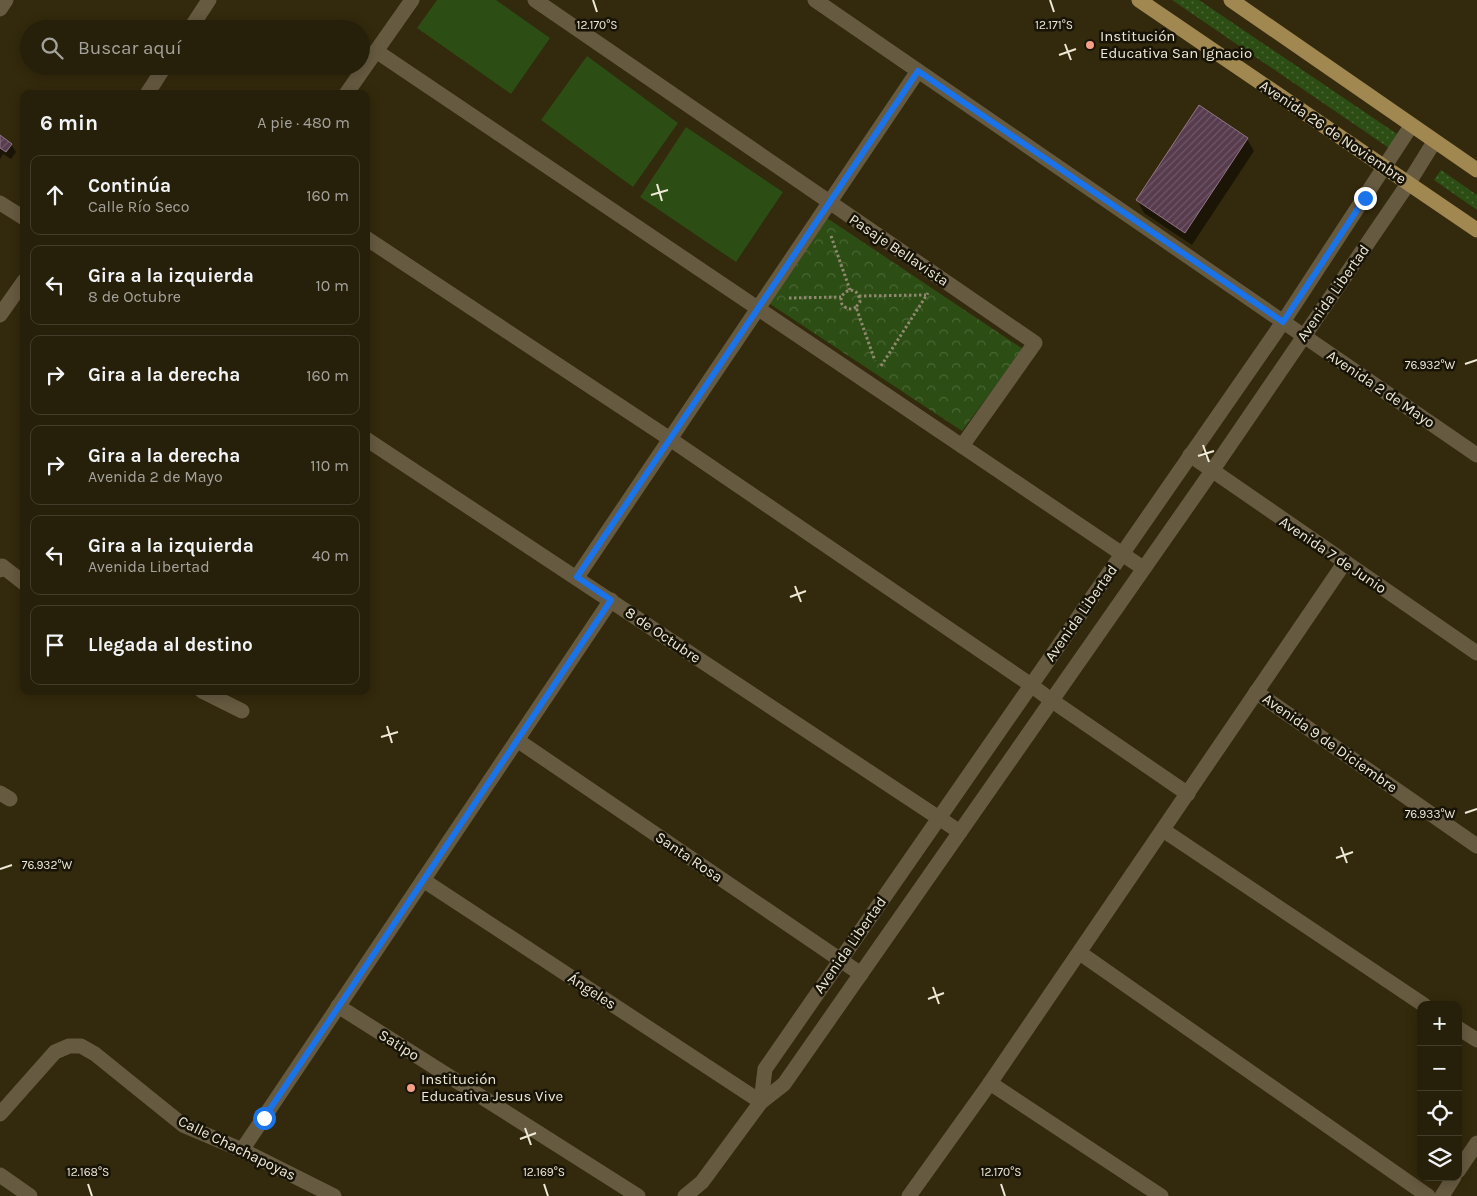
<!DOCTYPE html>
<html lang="es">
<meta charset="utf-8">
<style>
body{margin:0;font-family:Karla,sans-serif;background:#2e2712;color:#f1f3f6}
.controls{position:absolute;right:15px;bottom:15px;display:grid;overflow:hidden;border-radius:10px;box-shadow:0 2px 12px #0003}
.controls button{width:45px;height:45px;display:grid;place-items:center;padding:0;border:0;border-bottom:1px solid #423d2a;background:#261f09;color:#f1f3f6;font:25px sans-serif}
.stop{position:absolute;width:15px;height:15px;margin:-11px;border:4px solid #1a73e8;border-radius:50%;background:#fff}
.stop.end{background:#1a73e8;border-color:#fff;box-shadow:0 1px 5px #0008}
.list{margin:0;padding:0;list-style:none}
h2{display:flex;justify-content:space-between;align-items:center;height:65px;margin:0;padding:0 20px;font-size:21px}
h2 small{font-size:16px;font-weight:400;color:#a4a29c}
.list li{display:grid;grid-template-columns:32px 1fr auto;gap:15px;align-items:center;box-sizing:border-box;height:80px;margin:0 10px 10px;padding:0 10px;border:1px solid #423d2a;border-radius:10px}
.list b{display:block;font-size:19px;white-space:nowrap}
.list p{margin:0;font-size:16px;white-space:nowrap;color:#a4a29c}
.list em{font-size:16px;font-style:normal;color:#a4a29c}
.icon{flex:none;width:28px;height:28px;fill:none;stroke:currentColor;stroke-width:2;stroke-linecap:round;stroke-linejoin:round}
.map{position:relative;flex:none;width:1477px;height:1196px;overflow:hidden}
.search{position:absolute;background:#261f09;box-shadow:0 2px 12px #0003;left:20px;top:20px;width:350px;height:55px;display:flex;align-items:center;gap:12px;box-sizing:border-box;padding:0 18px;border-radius:28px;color:#a4a29c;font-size:19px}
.panel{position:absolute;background:#261f09;box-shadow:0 2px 12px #0003;left:20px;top:90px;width:350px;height:605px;border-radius:10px}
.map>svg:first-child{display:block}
.grass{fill:url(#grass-dots)}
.park{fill:url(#park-crowns)}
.pitch{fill:#2c4d13}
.shadow{fill:#0007}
.building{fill:url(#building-hatch);stroke:#937589}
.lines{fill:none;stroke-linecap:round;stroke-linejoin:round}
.path{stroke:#908870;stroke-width:3;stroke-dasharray:2.5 2.5;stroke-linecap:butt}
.minor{stroke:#665a40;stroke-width:15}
.major{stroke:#a18851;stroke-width:15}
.route{stroke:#1a73e8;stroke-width:6}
.ticks{fill:none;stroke:#eee8d7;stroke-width:2}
.poi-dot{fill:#f49f86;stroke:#171307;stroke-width:2}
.labels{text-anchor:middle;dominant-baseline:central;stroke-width:5;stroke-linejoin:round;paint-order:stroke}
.poi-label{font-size:15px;fill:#eee8d7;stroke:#171307;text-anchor:start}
.street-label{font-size:15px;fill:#eee8d7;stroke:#171307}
.ticks-label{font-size:12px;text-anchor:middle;fill:#eee8d7;stroke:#171307;stroke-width:5;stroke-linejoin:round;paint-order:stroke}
</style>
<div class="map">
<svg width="1477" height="1196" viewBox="0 0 1477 1196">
<defs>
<pattern id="grass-dots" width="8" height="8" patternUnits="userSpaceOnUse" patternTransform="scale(1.25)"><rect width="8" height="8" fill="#2c4d13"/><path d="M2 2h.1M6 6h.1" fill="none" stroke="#4b6735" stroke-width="1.8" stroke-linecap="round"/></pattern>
<pattern id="park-crowns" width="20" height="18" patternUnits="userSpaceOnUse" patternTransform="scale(1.25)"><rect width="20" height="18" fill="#2c4d13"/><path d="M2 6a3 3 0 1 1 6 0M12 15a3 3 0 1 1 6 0" fill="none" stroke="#4b6735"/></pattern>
<pattern id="building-hatch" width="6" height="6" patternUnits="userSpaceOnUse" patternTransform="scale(1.25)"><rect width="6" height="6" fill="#573c4e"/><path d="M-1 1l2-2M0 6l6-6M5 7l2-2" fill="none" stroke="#6f5867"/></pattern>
</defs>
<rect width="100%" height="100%" fill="#33290c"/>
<g class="grass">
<polygon points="1172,0 1199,0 1400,136 1392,150"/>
<polygon points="1441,170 1477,195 1477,210 1434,180"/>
</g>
<polygon class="park" points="824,216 1023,349 962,431 767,302"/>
<g class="pitch">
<polygon points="437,0 496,0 550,38 511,94 417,28"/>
<polygon points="587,56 678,123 633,187 541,120"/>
<polygon points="686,127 783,192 736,262 640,197"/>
</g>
<g class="shadow">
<polygon points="0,137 11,144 16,152 11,159 3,154 0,159"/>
<polygon points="1247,139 1254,151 1192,245 1144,213 1137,200"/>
</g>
<g class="building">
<polygon points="1199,105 1248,138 1185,233 1136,200"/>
<polygon points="0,135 12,144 6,152 0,148"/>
</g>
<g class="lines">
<g class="path">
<polyline points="831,236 850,290"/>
<polyline points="859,296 926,295"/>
<polyline points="789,298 841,297"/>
<path d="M856,307C853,309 849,310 845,307C831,298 857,277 860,302L856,307L875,361"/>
<polyline points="881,366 928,293"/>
</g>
<g class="minor">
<polyline points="535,0 1035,343 962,446"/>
<polyline points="815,0 1477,455"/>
<polyline points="0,9 6,0"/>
<polyline points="190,29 209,0"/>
<polyline points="376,51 1143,568"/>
<polyline points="147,94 165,66"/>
<polyline points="346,94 412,0"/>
<polyline points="0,203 24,218"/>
<polyline points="366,238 670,439 1031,685 1051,700 1188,794"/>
<polyline points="0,315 24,281"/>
<polyline points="366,439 960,832"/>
<polyline points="1190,455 1477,653"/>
<polyline points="0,570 2,566 24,583"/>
<polyline points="577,577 918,71"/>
<polyline points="202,691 242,711"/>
<polyline points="1256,692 1477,846"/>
<polyline points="517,740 861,974"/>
<polyline points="0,793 10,799"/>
<polyline points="1163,830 1424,1005"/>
<polyline points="423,880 761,1102"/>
<polyline points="1080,953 1428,1196"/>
<polyline points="338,1006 638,1196"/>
<polyline points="1458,1028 1477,1040"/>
<polyline points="990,1083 1161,1196"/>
<polyline points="761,1102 765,1069 1283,322 1411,126"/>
<polyline points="0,1114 55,1052 69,1046 81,1046 95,1054 183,1125 242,1150 334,1196"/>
<polyline points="242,1150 611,600"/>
<polyline points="1458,1171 1477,1143"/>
<polyline points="0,1175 30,1196"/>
<polyline points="685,1196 702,1182 761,1102 784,1084 1212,471 1408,184 1434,142"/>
<polyline points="909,1196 990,1083 1345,562"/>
<polyline points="1442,1196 1454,1177"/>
</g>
<g class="major">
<polyline points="1139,0 1477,230"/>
<polyline points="1231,0 1477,170"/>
</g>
</g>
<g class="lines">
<polyline class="route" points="264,1118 611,600 577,577 583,568 918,71 1283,322 1365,198"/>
</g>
<path class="ticks" d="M593,0L597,12M1050,0L1054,12M1065,44L1071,60M1059,55L1076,49M657,184L662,201M651,195L668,190M1465,364L1477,360M1203,445L1209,462M1198,456L1214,451M795,586L801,602M790,597L806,591M387,726L392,743M381,737L398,732M1465,813L1477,809M1341,847L1347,863M1336,858L1353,852M0,869L12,865M933,987L939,1004M928,999L944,993M525,1128L531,1145M520,1139L536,1133M88,1184L92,1196M544,1184L548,1196M1001,1184L1005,1196"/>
<g class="poi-dot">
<circle cx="1090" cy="45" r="5"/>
<circle cx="411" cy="1088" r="5"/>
</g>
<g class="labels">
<g class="poi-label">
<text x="1100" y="36">Institución<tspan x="1100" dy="17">Educativa San Ignacio</tspan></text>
<text x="421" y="1079">Institución<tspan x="421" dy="17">Educativa Jesus Vive</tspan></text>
</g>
<g class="street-label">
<text transform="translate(1333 132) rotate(34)">Avenida 26 de Noviembre</text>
<text transform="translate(899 250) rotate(34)">Pasaje Bellavista</text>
<text transform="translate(1333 293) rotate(-55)">Avenida Libertad</text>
<text transform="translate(1381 389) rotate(34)">Avenida 2 de Mayo</text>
<text transform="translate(1333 555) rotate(34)">Avenida 7 de Junio</text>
<text transform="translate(1081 613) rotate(-55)">Avenida Libertad</text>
<text transform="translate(663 635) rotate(34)">8 de Octubre</text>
<text transform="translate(1330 743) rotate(35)">Avenida 9 de Diciembre</text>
<text transform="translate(689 857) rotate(34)">Santa Rosa</text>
<text transform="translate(850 945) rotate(-55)">Avenida Libertad</text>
<text transform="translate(592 991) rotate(33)">Ángeles</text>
<text transform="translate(399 1045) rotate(32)">Satipo</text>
<text transform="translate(237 1148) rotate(26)">Calle Chachapoyas</text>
</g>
</g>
<g class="ticks-label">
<text x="597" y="29">12.170°S</text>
<text x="1054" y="29">12.171°S</text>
<text x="1430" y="369">76.932°W</text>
<text x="1430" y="818">76.933°W</text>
<text x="47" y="869">76.932°W</text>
<text x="88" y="1176">12.168°S</text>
<text x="544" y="1176">12.169°S</text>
<text x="1001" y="1176">12.170°S</text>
</g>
</svg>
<div class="controls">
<button>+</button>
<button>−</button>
<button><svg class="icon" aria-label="locate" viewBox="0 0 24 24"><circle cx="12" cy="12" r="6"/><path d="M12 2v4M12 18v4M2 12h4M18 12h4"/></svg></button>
<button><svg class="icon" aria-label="layers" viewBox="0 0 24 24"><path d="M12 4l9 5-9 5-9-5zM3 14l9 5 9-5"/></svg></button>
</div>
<div class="stop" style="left:264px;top:1118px"></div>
<div class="stop end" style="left:1365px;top:198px"></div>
<div class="search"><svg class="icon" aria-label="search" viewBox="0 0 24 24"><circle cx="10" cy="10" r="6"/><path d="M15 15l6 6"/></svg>Buscar aquí</div>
<section class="panel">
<h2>6 min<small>A pie · 480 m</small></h2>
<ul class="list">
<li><svg class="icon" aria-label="ahead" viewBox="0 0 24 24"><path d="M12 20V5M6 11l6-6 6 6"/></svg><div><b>Continúa</b><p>Calle Río Seco</p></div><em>160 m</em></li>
<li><svg class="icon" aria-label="left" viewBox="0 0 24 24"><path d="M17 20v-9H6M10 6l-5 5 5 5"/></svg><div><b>Gira a la izquierda</b><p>8 de Octubre</p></div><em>10 m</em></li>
<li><svg class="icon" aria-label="right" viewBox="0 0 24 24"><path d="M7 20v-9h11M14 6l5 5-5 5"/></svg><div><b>Gira a la derecha</b></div><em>160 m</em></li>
<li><svg class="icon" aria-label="right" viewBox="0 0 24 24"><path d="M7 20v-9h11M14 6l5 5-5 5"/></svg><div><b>Gira a la derecha</b><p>Avenida 2 de Mayo</p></div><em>110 m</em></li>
<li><svg class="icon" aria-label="left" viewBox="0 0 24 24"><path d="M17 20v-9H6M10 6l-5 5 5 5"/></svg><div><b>Gira a la izquierda</b><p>Avenida Libertad</p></div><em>40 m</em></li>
<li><svg class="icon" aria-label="arrive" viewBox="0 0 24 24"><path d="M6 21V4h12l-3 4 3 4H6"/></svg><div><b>Llegada al destino</b></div></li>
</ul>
</section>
</div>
